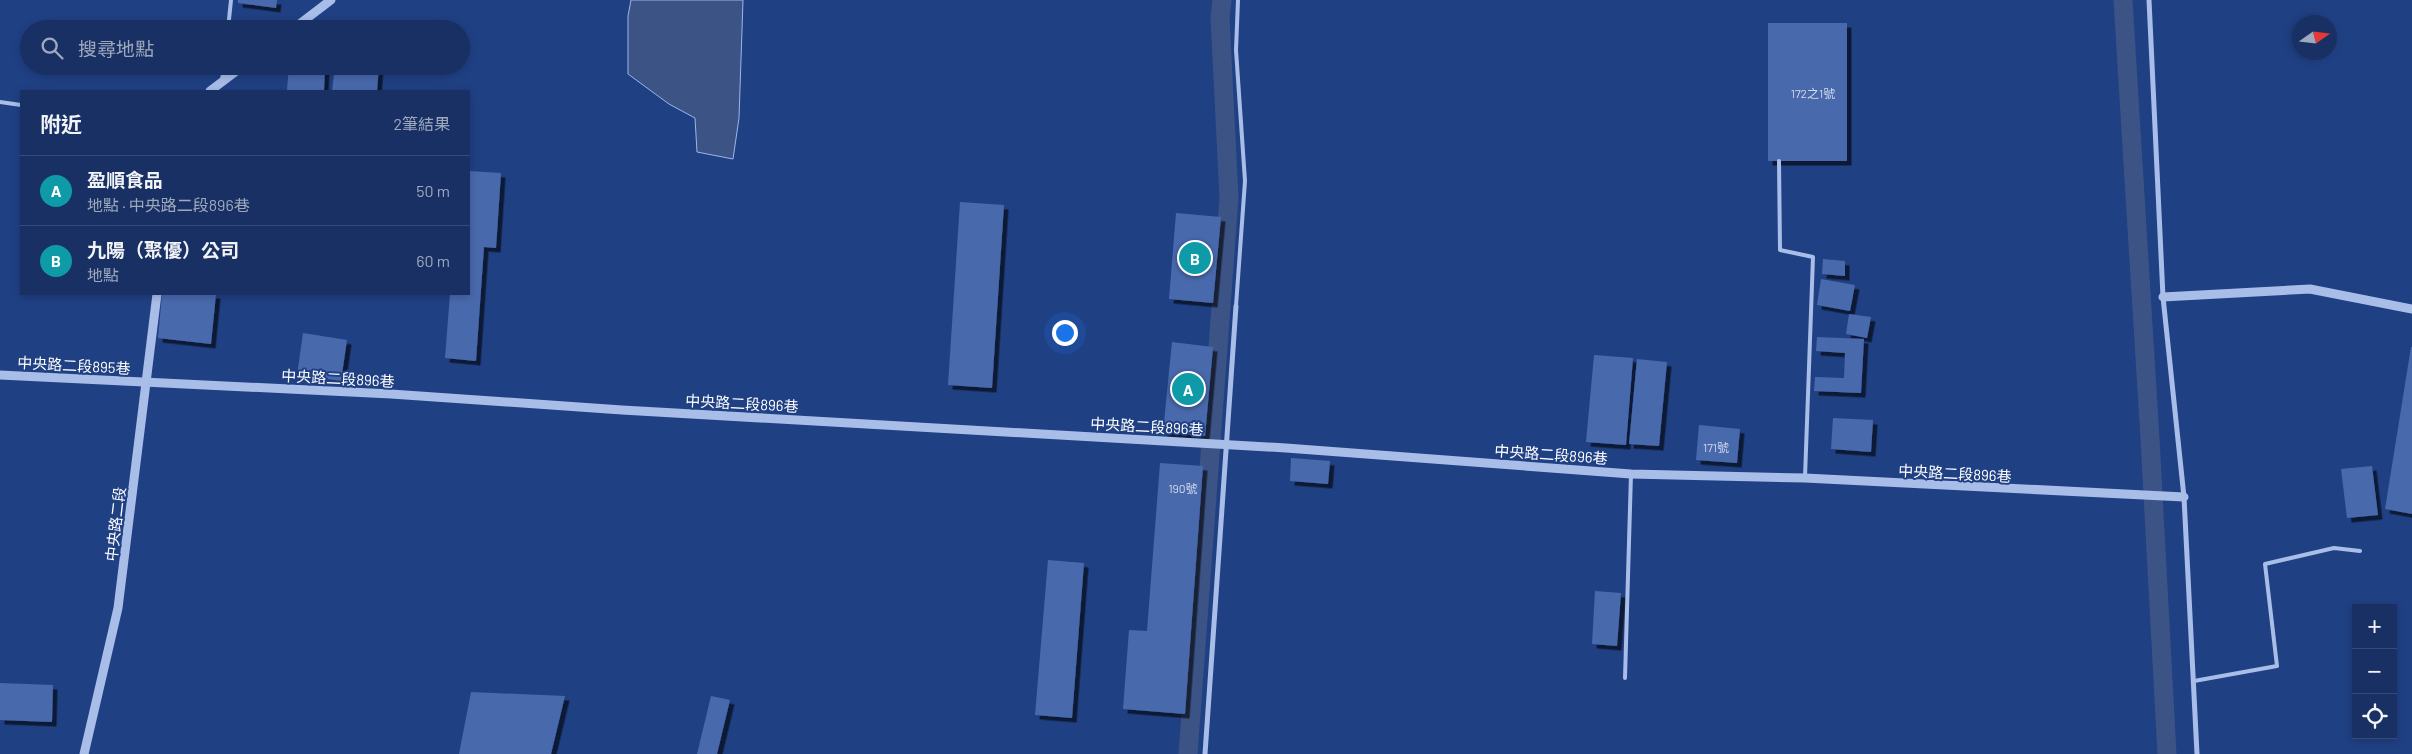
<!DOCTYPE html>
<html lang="zh-TW">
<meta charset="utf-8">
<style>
body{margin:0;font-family:Barlow,"Noto Sans TC",sans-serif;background:#213869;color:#f1f3f6}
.controls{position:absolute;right:15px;bottom:15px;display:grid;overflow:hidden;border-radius:0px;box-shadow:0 2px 8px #0003}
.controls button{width:45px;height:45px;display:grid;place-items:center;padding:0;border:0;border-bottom:1px solid #364b78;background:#183063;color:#f1f3f6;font:25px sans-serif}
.compass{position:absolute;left:2292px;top:15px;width:45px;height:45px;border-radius:50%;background:#183063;box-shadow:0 2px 8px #0003;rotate:76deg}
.you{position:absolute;left:1064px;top:332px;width:18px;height:18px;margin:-12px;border:4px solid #fff;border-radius:50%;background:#1a73e8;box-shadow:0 0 0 8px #1a73e833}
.badge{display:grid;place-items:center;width:32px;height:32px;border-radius:50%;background:#8bbbb9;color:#fff;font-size:16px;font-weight:700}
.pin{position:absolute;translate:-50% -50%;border:2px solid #fff;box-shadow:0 1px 5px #0006}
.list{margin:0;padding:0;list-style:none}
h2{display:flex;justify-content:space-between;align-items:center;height:65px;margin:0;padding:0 20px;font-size:21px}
h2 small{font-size:16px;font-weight:400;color:#9fa9be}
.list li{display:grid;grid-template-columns:32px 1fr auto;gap:15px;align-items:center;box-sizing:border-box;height:70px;padding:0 20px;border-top:1px solid #364b78}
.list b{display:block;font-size:19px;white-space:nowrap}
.list p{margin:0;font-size:16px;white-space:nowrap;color:#9fa9be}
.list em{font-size:16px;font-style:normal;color:#9fa9be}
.icon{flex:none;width:28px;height:28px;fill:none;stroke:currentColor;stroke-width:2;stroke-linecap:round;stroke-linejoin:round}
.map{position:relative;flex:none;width:2412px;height:754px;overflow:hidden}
.search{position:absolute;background:#183063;box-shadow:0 2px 8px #0003;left:20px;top:20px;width:450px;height:55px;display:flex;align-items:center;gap:12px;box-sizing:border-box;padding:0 18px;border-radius:28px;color:#9fa9be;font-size:19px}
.panel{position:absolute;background:#183063;box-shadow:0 2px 8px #0003;left:20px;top:90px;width:450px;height:205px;border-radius:0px}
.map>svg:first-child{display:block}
.water{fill:#3c5386;stroke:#9cb7eb}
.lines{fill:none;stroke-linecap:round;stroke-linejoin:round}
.canal{stroke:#3c5386;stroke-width:19}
.building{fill:#4969ad;filter:url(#shadow)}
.service{stroke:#a8bee9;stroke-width:4}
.minor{stroke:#a8bee9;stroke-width:5}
.tertiary{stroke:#a8bee9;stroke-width:9}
.labels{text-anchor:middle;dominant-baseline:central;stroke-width:4;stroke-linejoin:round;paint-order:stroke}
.number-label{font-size:12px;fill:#d2daea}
.street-label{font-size:15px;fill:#fff;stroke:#204084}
</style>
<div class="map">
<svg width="2412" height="754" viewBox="0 0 2412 754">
<defs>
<filter id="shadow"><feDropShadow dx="4.5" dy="4.5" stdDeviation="0" flood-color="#0009"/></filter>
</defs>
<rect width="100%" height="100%" fill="#204084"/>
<polygon class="water" points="631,0 743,0 739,118 733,159 697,152 695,118 669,104 628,74 628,16"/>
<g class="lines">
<g class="canal">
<polyline points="2123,0 2150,439 2167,754"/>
<polyline points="1188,754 1229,198 1220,18 1222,0"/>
</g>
</g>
<g class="building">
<polygon points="238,0 277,0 276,8 238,3"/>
<rect x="1768" y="23" width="79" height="138"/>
<polygon points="289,66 325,66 324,91 287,90"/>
<polygon points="335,66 379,66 377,91 332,91"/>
<polygon points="469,171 501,173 496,248 484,247 476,361 445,358 450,294 469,294"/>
<polygon points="960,202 1004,205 992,388 948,385"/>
<polygon points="1176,213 1221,217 1213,303 1169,299"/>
<polygon points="1823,259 1845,261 1845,276 1822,274"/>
<polygon points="1821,279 1855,285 1850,311 1817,305"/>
<polygon points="162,294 216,294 211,344 158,338"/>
<polygon points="1849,314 1871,317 1867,338 1846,334"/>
<polygon points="303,333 347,340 341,381 297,375"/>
<polygon points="1817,337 1864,339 1861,393 1814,391 1815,377 1844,378 1845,353 1816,351"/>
<polygon points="1172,342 1213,347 1205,436 1163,432"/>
<polygon points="2411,347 2412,347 2412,514 2385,509"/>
<polygon points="1594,355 1633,358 1626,445 1586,442"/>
<polygon points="1637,359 1667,362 1659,446 1629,444"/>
<polygon points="1833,418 1873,420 1871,452 1831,449"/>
<polygon points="1699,425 1740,429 1737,463 1696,460"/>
<polygon points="1291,458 1330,461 1328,484 1290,481"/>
<polygon points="1160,463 1203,466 1185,714 1123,709 1129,630 1147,631"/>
<polygon points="2372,466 2378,515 2347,518 2341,469"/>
<polygon points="1048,560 1084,563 1072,718 1035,715"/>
<polygon points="1595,591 1621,593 1617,646 1592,644"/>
<polygon points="0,683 53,685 52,722 0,720"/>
<polygon points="471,692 565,696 551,754 459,754"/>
<polygon points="711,696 730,700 717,754 697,754"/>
</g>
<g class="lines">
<g class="service">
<polyline points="228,29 231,0"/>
<polyline points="222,80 224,66"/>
<polyline points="0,102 21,105"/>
<polyline points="1779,161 1780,250 1813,257 1805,477"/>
<polyline points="1236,306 1245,181 1236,50 1238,0"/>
<polyline points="1625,678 1631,474"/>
<polyline points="2194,681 2277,666 2265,564 2334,548 2360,551"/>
</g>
<g class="minor">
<polyline points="2149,0 2163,297 2184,497 2197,754"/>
<polyline points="1205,754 1236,306"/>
</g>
<g class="tertiary">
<polyline points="293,29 331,0"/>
<polyline points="210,91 243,66"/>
<polyline points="2163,297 2310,289 2412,309"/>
<polyline points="0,375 391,394 622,410 1286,448 1631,474 1805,478 2184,497"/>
<polyline points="84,754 118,608 157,294"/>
</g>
</g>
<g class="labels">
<g class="number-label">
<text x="1813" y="93">172之1號</text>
<text x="1716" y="447">171號</text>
<text x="1183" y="488">190號</text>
</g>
<g class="street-label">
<text transform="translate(74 365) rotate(3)">中央路二段895巷</text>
<text transform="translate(338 378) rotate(3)">中央路二段896巷</text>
<text transform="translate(742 403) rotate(3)">中央路二段896巷</text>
<text transform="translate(1147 426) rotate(3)">中央路二段896巷</text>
<text transform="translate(1551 454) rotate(4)">中央路二段896巷</text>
<text transform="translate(1955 473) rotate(3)">中央路二段896巷</text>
<text transform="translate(115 524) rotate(-83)">中央路二段</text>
</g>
</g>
</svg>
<div class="controls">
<button>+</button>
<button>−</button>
<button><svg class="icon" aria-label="locate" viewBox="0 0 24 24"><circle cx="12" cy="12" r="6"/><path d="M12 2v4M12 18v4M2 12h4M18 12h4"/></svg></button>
</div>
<svg class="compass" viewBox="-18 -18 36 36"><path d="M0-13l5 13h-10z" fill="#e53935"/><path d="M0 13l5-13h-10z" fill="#9fa9be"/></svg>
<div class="you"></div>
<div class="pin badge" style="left:1188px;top:389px;background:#0f9aa8">A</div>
<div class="pin badge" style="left:1195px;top:258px;background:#0f9aa8">B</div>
<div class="search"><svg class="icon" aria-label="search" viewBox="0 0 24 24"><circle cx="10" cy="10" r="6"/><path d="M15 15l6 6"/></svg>搜尋地點</div>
<section class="panel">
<h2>附近<small>2筆結果</small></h2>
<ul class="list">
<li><span class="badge" style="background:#0f9aa8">A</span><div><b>盈順食品</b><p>地點 · 中央路二段896巷</p></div><em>50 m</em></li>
<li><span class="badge" style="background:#0f9aa8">B</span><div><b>九陽（聚優）公司</b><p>地點</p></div><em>60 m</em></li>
</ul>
</section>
</div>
